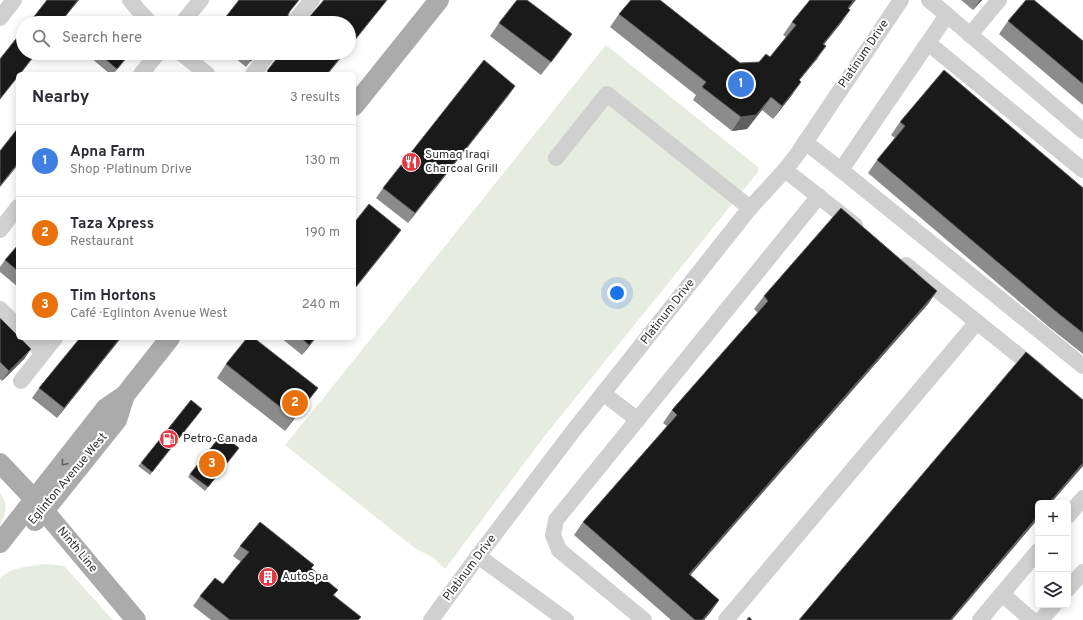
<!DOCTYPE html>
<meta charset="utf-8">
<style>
body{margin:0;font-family:Overpass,sans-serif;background:#f7f7f7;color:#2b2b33}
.controls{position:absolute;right:12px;bottom:12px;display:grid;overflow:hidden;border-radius:6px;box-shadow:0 2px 10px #0003}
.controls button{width:36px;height:36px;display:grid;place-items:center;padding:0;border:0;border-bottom:1px solid #e1e1e2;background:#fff;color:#2b2b33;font:20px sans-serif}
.you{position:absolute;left:617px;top:293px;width:14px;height:14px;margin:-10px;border:3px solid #fff;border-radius:50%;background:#1a73e8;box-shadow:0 0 0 6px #1a73e833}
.badge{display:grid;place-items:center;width:26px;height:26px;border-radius:50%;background:#b45309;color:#fff;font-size:13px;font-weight:700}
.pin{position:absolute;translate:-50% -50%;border:2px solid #fff;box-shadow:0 1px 4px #0006}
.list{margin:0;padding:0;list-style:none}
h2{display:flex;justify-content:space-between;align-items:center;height:52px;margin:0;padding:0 16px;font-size:17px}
h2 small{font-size:13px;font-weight:400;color:#7c7c81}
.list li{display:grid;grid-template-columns:26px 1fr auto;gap:12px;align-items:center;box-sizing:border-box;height:72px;padding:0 16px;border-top:1px solid #e1e1e2}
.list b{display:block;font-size:15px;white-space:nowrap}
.list p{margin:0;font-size:13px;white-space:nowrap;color:#7c7c81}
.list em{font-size:13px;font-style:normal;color:#7c7c81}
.icon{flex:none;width:22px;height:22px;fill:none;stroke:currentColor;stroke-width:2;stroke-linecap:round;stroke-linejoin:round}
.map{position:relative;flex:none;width:1083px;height:620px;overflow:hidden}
.search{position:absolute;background:#fff;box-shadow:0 2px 10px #0003;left:16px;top:16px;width:340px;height:44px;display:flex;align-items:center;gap:10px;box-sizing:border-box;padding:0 14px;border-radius:22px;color:#7c7c81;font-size:15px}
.panel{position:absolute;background:#fff;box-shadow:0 2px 10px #0003;left:16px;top:72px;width:340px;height:268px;border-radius:6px}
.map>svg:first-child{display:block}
.green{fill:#e6ecdf}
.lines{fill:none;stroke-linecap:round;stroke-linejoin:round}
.minor{stroke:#d0d0d0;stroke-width:16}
.major{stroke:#ababab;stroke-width:20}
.wall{fill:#8c8c8c}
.shaded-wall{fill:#5f5f5f}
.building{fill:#1a1a1a;stroke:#5f5f5f}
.oneway{stroke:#636363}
.labels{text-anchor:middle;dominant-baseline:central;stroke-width:4;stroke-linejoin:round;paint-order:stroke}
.street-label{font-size:12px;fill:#333;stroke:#fff}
.poi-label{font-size:12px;fill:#333;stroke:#fff;text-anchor:start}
</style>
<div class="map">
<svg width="1083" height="620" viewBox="0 0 1083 620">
<rect width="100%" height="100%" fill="#fff"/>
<g class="green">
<polygon points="606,45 758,167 758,172 543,438 445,569 434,558 416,549 285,445 325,396"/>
<path d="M0,493C9,506 6,512 0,525Z"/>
<path d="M47,564L64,566L113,620H0V579C11,566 32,566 47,564Z"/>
</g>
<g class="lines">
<g class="minor">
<polyline points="130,0 140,12 150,23"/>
<polyline points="947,15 1083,131"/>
<polyline points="0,18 14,0"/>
<polyline points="182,23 201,0"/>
<polyline points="293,23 312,0"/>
<polyline points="970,35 999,0"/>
<polyline points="928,43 1083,170"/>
<polyline points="181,53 207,74"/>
<polyline points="141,74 158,53"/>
<polyline points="253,74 269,53"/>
<polyline points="805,142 841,170 947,15 929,0"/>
<polyline points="556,158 607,94 750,208"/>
<polyline points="785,170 855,225"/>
<polyline points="841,170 1083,366"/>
<polyline points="0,230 18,207"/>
<polyline points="906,265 1038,371"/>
<polyline points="0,309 18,327"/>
<polyline points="29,338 43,353"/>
<polyline points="21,381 55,338"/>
<polyline points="604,394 638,420"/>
<polyline points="1068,516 1083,498"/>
<polyline points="478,556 566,620"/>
<polyline points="1068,589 1083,572"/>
<polyline points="1002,594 1032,620"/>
<polyline points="431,620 478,556 574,430 750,208 785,170 796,156 901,0"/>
<polyline points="644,620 559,550 553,535 556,520 819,196"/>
<polyline points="726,620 977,322"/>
<polyline points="980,620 1038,551"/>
<polyline points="1041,620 1054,605"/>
</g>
<g class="major">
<polyline points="354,106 439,0"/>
<polyline points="0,463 35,500 136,620"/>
<polyline points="35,521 44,511 117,420 125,395"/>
<polyline points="0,543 106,408 125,395 170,338"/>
</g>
</g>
<g class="wall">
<polygon points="961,0 982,0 973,10"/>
<polygon points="849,9 841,23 824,44 817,59 799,80 792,95 773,119 762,110 747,129 732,131 693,100 696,95 610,27 619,14 740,63 759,62 770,57 786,37 783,35 792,22"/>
<polygon points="1008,21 1083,41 1083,105 999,34"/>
<polygon points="499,23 572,34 541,75 490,36"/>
<polygon points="85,53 131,53 113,74 110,74"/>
<polygon points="221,53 227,53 225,56"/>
<polygon points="229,53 257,53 246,67"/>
<polygon points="278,53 345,53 328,74 265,74 277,58 278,55"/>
<polygon points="515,86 508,96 408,223 376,198 383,188"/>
<polygon points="900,122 1083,188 1083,354 1049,327 868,173 877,160 895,138 891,135"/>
<polygon points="18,245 18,287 0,272 0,267 5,260"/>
<polygon points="937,291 928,304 690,575 719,600 710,613 704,620 671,620 574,535 583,522 667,426 663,423 672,410 758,313 754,309 764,296"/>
<polygon points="0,318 31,349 24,359 2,381 0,379"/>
<polygon points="80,338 121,338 57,418 32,398 39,388"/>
<polygon points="281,338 316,338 302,355"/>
<polygon points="226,364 318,388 308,401 285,431 217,378"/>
<polygon points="200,412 150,475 138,466 141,463"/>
<polygon points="237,451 205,491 188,477 190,474"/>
<polygon points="240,546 311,569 338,590 334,595 359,620 211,620 193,606 200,596 223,584 241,562 233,556"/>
</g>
<g class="shaded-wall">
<polygon points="78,0 79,0 60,23"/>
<polygon points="387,0 349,48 349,47"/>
<polygon points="854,0 856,0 839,21 848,8"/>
<polygon points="980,0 982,0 973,10"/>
<polygon points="850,10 841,23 814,57 823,44"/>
<polygon points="572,34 563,47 541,75 551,62"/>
<polygon points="826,46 817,59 789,93 799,80"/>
<polygon points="36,53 37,53 20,74"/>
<polygon points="130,53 131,53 113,74 117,69"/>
<polygon points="344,53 345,53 327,74"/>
<polygon points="18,76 18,77 0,99"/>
<polygon points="801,82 792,95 773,119 782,106"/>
<polygon points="515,86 508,96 408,223 415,213"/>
<polygon points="771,97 762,110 747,129 732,131 741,117"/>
<polygon points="18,163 18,165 0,187 0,186"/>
<polygon points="401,230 394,240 354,290 354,289"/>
<polygon points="937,291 928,304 680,587 689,574"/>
<polygon points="120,338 121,338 57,418 64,408"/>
<polygon points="315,338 316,338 302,355 309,345"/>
<polygon points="31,349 24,359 2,381 9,371"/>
<polygon points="318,388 308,401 285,431 294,418"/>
<polygon points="1083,463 1083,466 1051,503 1049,503"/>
<polygon points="1038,516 1038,519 952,620 950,620"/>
<polygon points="719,600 710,613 704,620 702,620"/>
</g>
<g class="building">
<polygon points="47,0 78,0 60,23 29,23"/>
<polygon points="239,0 299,0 290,11 288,15 289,20 290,23 221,23"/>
<polygon points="324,0 387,0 349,47 349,23 304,23"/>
<polygon points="517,0 527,0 572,34 551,62 499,23"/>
<polygon points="631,0 660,0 740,63 759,62 766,54 770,57 796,25 792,22 810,0 854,0 848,8 850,10 823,44 826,46 799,80 801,82 782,106 771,97 756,115 741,117 702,87 706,82 619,14"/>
<polygon points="1026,0 1034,0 1083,41 1083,84 1008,21"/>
<polygon points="103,17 110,23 98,23"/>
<polygon points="23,30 23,53 36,53 20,74 18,74 18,76 0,99 0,59"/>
<polygon points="98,53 130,53 117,69"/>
<polygon points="241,53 257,53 251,61"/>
<polygon points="281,53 344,53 327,74 270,74 267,71"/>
<polygon points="484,60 515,86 415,213 383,188"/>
<polygon points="944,70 1083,188 1083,333 1059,314 877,160 905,126 900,122"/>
<polygon points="18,128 18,163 0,186 0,151"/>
<polygon points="369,204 401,230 354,289 354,223"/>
<polygon points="841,208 937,291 689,574 719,600 702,620 695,620 583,522 677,415 672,410 768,301 764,296"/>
<polygon points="18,245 18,271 5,260"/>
<polygon points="0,318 18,336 18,338 20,338 31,349 9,371 0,362"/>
<polygon points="80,338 120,338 64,408 39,388"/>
<polygon points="247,338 254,338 318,388 294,418 226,364"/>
<polygon points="301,338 315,338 309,345"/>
<polygon points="1026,352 1083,400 1083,463 1049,503 1038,503 1038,516 950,620 799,620"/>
<polygon points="191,400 202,409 152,472 141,463"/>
<polygon points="222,434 239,448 208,487 190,474"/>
<polygon points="260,522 314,565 311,568 338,590 333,595 361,617 358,620 230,620 200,596 215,578 223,584 233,571 249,552 240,546"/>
<polygon points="749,617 752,620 747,620"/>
</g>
<defs><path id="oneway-chevron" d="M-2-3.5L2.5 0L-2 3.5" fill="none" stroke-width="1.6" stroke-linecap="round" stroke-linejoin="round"/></defs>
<use class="oneway" href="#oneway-chevron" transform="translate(64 463) rotate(128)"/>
<defs>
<g id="restaurant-disc" transform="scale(1)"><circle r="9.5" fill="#e63946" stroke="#fff"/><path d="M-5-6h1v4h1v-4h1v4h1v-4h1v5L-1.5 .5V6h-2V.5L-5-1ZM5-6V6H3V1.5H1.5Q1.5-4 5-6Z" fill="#fff"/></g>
<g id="fuel-disc" transform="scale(1)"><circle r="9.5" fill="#e63946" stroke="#fff"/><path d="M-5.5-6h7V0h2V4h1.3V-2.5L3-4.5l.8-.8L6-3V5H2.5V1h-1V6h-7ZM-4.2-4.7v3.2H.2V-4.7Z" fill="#fff"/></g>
<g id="building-disc" transform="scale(1)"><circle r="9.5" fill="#e63946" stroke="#fff"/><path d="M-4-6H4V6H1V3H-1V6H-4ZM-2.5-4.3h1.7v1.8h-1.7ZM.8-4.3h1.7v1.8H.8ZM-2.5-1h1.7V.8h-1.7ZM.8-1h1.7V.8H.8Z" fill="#fff"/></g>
</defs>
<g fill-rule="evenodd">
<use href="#restaurant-disc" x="411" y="162"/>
<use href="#fuel-disc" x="169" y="439"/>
<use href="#building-disc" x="268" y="577"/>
</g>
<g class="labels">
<g class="street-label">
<text transform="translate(864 54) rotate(-56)">Platinum Drive</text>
<text transform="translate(668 312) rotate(-52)">Platinum Drive</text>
<text transform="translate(68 479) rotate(-50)">Eglinton Avenue West</text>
<text transform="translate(77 550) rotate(50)">Ninth Line</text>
<text transform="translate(470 568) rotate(-53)">Platinum Drive</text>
</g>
<g class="poi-label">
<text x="425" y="155">Sumaq Iraqi<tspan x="425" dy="14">Charcoal Grill</tspan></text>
<text x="183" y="439">Petro-Canada</text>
<text x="282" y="577">AutoSpa</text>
</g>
</g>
</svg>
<div class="controls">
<button>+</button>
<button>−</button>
<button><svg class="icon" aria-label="layers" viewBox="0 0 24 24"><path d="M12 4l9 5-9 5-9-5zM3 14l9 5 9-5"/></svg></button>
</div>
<div class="you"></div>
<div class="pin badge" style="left:741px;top:84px;background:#3f7fe0">1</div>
<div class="pin badge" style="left:295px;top:403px;background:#e8710a">2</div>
<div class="pin badge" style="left:212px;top:464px;background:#e8710a">3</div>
<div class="search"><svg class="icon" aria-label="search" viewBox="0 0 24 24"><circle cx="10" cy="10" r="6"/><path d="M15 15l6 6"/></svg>Search here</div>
<section class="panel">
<h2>Nearby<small>3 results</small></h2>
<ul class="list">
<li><span class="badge" style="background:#3f7fe0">1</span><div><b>Apna Farm</b><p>Shop · Platinum Drive</p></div><em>130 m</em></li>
<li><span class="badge" style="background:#e8710a">2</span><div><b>Taza Xpress</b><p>Restaurant</p></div><em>190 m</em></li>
<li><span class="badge" style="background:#e8710a">3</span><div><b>Tim Hortons</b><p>Café · Eglinton Avenue West</p></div><em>240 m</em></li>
</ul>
</section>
</div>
